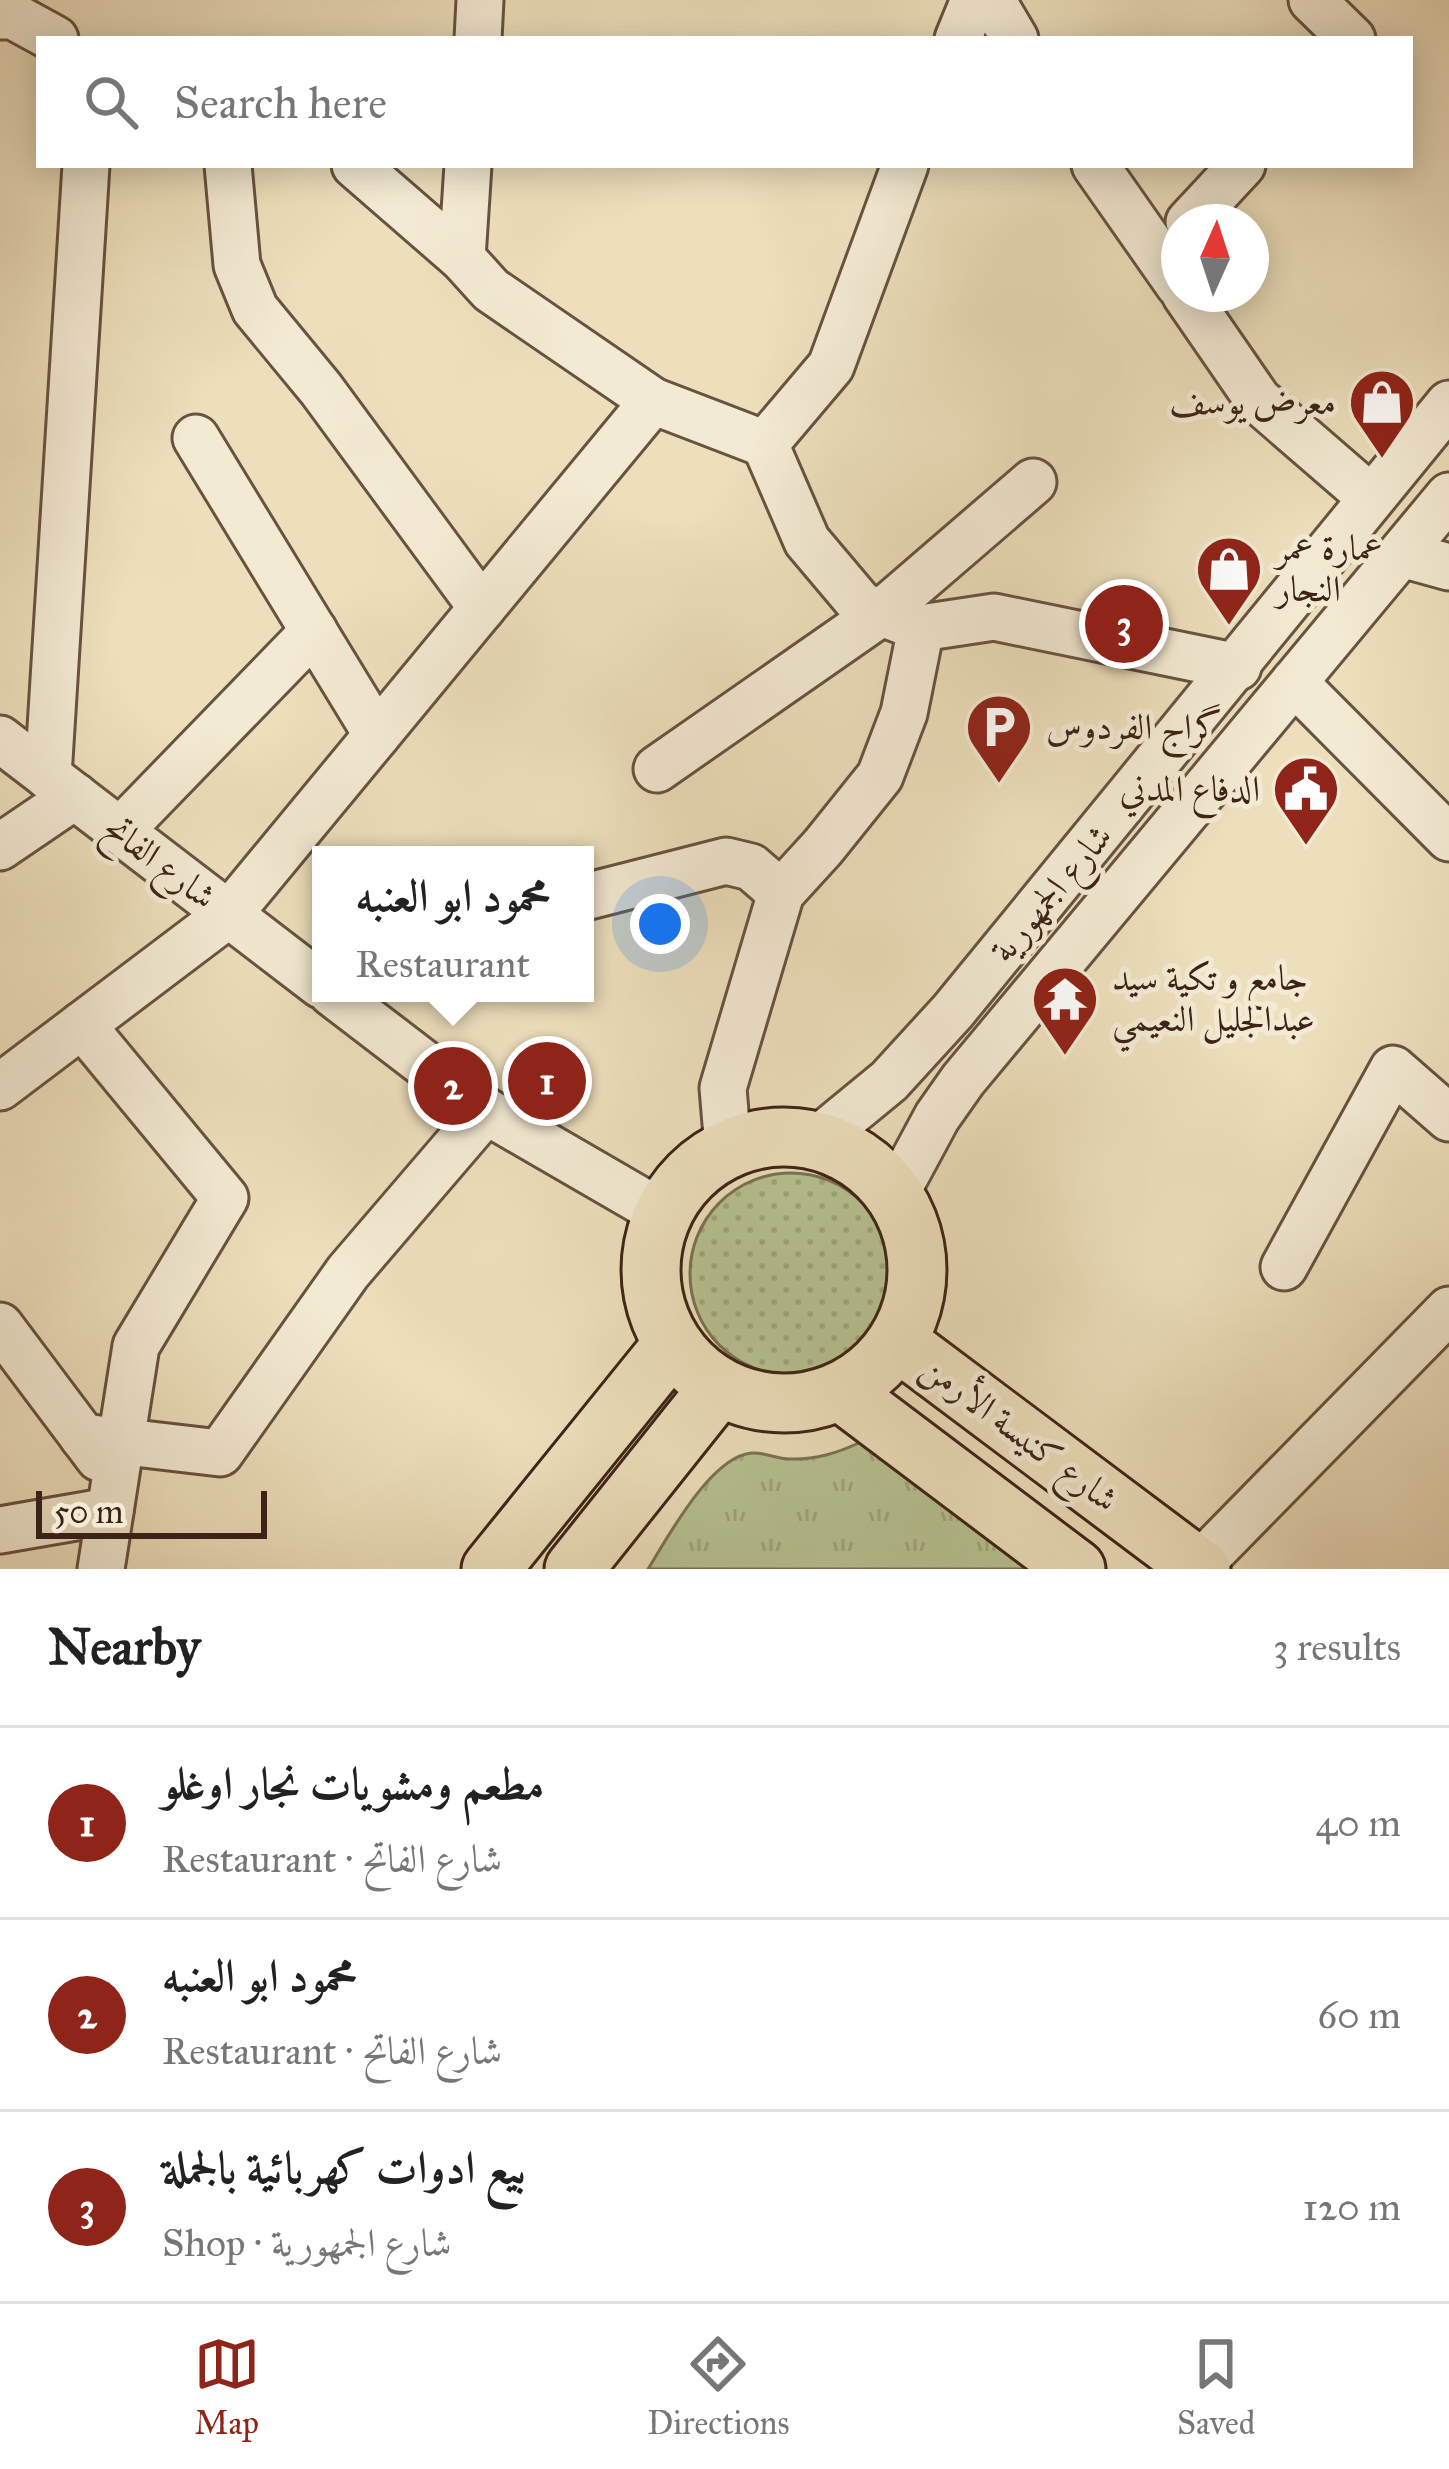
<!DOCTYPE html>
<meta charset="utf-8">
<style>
body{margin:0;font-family:"IM FELL Great Primer",Amiri,serif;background:#f6f6f6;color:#222}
.compass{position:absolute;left:1161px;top:204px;width:108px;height:108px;border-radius:50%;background:#fff;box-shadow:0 6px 30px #0003;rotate:3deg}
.scale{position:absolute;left:36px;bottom:30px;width:231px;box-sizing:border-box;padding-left:12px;border:6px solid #3d2317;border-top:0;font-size:33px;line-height:42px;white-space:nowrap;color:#3d2317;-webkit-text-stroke:9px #f3ead3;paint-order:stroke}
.you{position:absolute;left:660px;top:924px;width:42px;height:42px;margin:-30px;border:9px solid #fff;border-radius:50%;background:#1a73e8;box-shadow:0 0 0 18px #1a73e833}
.badge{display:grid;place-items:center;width:78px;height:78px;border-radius:50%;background:#8f2418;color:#fff;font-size:39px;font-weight:700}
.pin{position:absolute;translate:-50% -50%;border:6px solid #fff;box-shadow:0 3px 12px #0006}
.popup{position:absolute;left:312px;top:846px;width:282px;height:156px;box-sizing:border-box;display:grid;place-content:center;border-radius:0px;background:#fff;filter:drop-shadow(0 3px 9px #0005);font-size:39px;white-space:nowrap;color:#767676}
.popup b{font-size:45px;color:#222}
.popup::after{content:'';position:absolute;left:50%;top:100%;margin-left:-24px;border:24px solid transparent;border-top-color:#fff}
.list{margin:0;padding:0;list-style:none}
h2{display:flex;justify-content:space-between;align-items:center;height:156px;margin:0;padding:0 48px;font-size:51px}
h2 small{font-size:39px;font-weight:400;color:#767676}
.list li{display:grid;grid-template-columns:78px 1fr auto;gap:36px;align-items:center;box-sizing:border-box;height:192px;padding:0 48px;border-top:3px solid #e0e0e0}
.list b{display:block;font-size:45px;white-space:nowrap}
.list p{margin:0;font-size:39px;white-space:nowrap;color:#767676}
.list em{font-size:39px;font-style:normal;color:#767676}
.icon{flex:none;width:66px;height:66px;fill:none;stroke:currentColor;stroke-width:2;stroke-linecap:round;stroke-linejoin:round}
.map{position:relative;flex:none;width:1449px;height:1569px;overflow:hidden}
.search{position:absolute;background:#fff;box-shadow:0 6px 30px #0003;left:36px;right:36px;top:36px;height:132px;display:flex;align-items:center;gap:30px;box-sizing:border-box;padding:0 42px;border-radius:0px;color:#767676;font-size:45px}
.sheet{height:732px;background:#fff}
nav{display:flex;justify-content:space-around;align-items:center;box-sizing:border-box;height:168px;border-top:3px solid #e0e0e0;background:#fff;font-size:33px;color:#767676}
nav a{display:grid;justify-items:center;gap:6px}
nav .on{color:#8f2418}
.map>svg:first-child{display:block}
.grass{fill:url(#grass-tufts);stroke:#7a7254;stroke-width:3}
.garden{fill:url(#garden-dots);stroke:#7a7254;stroke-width:3}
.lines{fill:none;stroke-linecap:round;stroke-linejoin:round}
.minor-casing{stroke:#695240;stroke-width:51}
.major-casing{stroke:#3d2317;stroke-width:63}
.minor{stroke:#f3ead3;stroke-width:45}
.major{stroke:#eddfbc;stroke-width:57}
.labels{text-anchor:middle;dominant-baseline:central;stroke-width:10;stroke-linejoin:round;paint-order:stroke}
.poi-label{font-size:36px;fill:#3d2317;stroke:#f3ead3;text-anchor:start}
.street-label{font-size:36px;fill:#3d2317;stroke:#f3ead3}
</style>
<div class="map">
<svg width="1449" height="1569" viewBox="0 0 1449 1569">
<defs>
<pattern id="grass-tufts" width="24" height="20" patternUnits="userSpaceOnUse" patternTransform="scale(3)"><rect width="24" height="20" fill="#b7c291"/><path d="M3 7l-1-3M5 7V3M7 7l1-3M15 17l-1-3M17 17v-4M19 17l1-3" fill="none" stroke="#9ea67c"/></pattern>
<pattern id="garden-dots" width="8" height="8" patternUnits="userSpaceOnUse" patternTransform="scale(3)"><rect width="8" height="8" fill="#b7c291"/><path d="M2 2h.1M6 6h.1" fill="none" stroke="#9ea67c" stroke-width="1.8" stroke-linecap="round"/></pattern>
</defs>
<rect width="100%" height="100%" fill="#eddfbc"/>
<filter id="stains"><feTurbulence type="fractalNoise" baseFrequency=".00167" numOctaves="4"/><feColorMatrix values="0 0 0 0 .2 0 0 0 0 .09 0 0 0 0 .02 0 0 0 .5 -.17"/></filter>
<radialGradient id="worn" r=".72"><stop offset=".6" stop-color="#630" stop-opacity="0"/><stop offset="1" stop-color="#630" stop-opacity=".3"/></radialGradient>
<path class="grass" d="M861,1442L1067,1569H648C668,1537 711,1456 752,1453C764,1452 777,1459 789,1459C816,1460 837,1453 861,1442Z"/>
<circle class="garden" cx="791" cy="1274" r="101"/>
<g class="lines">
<g class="minor-casing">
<g id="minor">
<polyline points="992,0 1015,39"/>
<polyline points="1312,0 1352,39"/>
<polyline points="0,16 13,16 55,39"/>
<polyline points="478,39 480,0"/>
<polyline points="958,39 974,0"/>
<polyline points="228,165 237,265 255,309 321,389 482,608"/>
<polyline points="355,165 462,258 491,290 653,401 765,444"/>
<polyline points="905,165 831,366 765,444 807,541 861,605 921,628 994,617 1238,667"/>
<polyline points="1095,165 1179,285"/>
<polyline points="1189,222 1242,165"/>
<polyline points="462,258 468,165"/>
<polyline points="1185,294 1258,400 1370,497"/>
<polyline points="196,438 377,735"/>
<polyline points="1402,554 1449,567"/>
<polyline points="1294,682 1449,838"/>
<polyline points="0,739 321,985"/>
<polyline points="657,769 881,613 1033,482"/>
<polyline points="48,776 86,165"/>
<polyline points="120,831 314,631"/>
<polyline points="0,847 75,796"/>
<polyline points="585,897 726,861 751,867 781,893"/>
<polyline points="332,993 486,1111 662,1213"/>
<polyline points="82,1025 225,1198 136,1346 101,1569"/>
<polyline points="0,1087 229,914 653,401"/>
<polyline points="816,1141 889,1081 953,1011 1449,404"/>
<polyline points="728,1148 723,1088 781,893 823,847 880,776 904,713 921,628"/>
<polyline points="895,1195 937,1117 963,1080 1449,496"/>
<polyline points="1284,1267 1393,1069 1449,1118"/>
<polyline points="0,1326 99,1458"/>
<polyline points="83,1437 220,1453 348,1272 486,1111"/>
<polyline points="0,1530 110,1511"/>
<polyline points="1198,1566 1449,1310"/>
</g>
</g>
<g class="major-casing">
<g id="major">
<circle cx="784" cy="1270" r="133"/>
<polyline points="897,1341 1201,1569"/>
<polyline points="840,1391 1076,1569"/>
<polyline points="491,1569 672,1345"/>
<polyline points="574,1569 719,1387"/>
</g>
</g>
<use href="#minor" class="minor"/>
<use href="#major" class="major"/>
</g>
<defs>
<g id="shop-pin" transform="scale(3.45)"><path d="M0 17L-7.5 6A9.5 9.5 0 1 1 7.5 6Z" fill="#8f2418" stroke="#f3ead3"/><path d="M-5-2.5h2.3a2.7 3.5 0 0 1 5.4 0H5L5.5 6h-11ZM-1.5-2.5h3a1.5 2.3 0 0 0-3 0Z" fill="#fff"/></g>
<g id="parking-pin" transform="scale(3.45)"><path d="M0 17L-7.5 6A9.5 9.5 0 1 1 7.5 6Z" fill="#8f2418" stroke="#f3ead3"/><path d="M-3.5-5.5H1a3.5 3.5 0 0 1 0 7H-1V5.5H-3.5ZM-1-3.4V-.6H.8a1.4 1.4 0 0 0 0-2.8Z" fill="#fff"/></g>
<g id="civic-pin" transform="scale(3.45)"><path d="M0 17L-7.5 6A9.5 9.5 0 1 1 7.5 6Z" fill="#8f2418" stroke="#f3ead3"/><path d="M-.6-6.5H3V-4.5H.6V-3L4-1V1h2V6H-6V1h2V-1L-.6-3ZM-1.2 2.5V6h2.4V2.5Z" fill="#fff"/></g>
<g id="temple-pin" transform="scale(3.45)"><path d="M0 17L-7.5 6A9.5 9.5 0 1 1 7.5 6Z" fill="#8f2418" stroke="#f3ead3"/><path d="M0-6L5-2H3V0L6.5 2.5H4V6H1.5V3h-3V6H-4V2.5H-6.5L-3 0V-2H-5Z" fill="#fff"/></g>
</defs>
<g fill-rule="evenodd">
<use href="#shop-pin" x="1382" y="402"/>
<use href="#shop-pin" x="1229" y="569"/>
<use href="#parking-pin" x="999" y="727"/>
<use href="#civic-pin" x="1306" y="789"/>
<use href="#temple-pin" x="1065" y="999"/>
</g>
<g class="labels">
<g class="poi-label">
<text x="1336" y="402" text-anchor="end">معرض يوسف</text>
<text x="1276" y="548">عمارة عمر<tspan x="1276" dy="41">النجار</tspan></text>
<text x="1046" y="727">گراج الفردوس</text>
<text x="1260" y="789" text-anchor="end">الدفاع المدني</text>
<text x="1112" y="978">جامع و تكية سيد<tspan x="1112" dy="41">عبدالجليل النعيمي</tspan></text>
</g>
<g class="street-label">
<text transform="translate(160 862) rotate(37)">شارع الفاتح</text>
<text transform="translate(1051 893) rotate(-50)">شارع الجمهورية</text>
<text transform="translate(1020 1433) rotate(37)">شارع كنيسة الأرمن</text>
</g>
</g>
<rect width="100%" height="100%" filter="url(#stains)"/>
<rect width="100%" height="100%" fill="url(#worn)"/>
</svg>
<svg class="compass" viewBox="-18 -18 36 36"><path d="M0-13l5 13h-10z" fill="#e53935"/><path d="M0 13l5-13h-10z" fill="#767676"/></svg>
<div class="scale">50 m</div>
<div class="you"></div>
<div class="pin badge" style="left:547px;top:1081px">1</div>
<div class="pin badge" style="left:453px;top:1086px">2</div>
<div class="popup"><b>محمود ابو العنبه</b>Restaurant</div>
<div class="pin badge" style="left:1124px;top:624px">3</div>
<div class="search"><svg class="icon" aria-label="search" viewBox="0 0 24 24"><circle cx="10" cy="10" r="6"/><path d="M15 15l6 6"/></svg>Search here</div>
</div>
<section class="sheet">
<h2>Nearby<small>3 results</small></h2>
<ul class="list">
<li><span class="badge">1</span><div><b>مطعم ومشويات نجار اوغلو</b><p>Restaurant · شارع الفاتح</p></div><em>40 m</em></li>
<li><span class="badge">2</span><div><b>محمود ابو العنبه</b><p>Restaurant · شارع الفاتح</p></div><em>60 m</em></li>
<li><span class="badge">3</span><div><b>بيع ادوات كهربائية بالجملة</b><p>Shop · شارع الجمهورية</p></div><em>120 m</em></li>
</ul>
</section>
<nav>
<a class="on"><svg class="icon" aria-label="map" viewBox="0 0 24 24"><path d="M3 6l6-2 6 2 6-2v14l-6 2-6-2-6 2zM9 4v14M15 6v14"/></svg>Map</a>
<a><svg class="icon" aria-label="directions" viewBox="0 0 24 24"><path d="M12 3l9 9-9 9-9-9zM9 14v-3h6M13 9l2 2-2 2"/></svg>Directions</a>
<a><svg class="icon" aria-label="saved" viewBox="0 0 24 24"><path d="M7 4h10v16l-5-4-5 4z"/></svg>Saved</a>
</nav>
